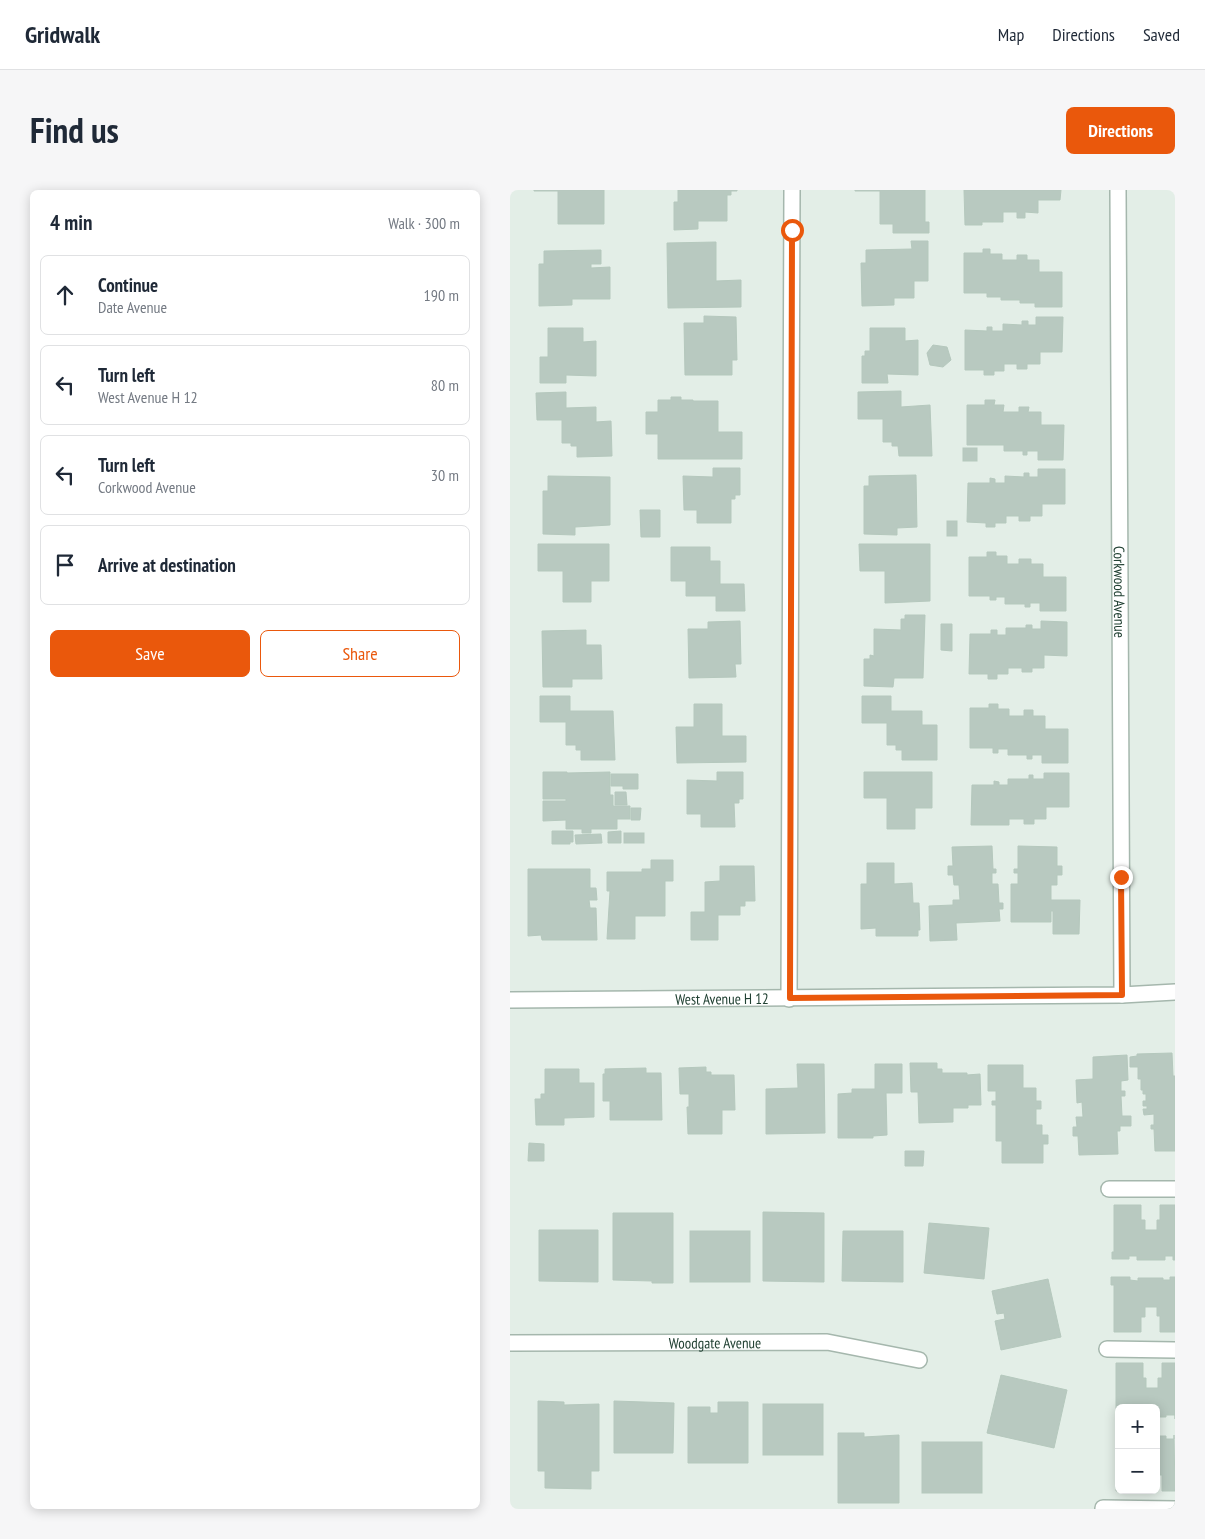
<!DOCTYPE html>
<meta charset="utf-8">
<style>
body{margin:0;font-family:"PT Sans Narrow",sans-serif;background:#f6f6f7;color:#1f2937}
.controls{position:absolute;right:15px;bottom:15px;display:grid;overflow:hidden;border-radius:8px;box-shadow:0 2px 12px #0003}
.controls button{width:45px;height:45px;display:grid;place-items:center;padding:0;border:0;border-bottom:1px solid #e0e1e3;background:#fff;color:#1f2937;font:25px sans-serif}
.stop{position:absolute;width:15px;height:15px;margin:-11px;border:4px solid #ea580c;border-radius:50%;background:#fff}
.stop.end{background:#ea580c;border-color:#fff;box-shadow:0 1px 5px #0008}
.list{margin:0;padding:0;list-style:none}
h2{display:flex;justify-content:space-between;align-items:center;height:65px;margin:0;padding:0 20px;font-size:21px}
h2 small{font-size:16px;font-weight:400;color:#747a83}
.list li{display:grid;grid-template-columns:32px 1fr auto;gap:15px;align-items:center;box-sizing:border-box;height:80px;margin:0 10px 10px;padding:0 10px;border:1px solid #e0e1e3;border-radius:8px}
.list b{display:block;font-size:19px;white-space:nowrap}
.list p{margin:0;font-size:16px;white-space:nowrap;color:#747a83}
.list em{font-size:16px;font-style:normal;color:#747a83}
.actions{display:flex;gap:10px;padding:15px 20px}
.actions a{flex:1;padding:11px 0;border:1px solid #ea580c;border-radius:8px;text-align:center;font-size:18px;color:#ea580c}
.actions .main{background:#ea580c;color:#fff}
.icon{flex:none;width:28px;height:28px;fill:none;stroke:currentColor;stroke-width:2;stroke-linecap:round;stroke-linejoin:round}
.map{position:relative;flex:none;width:665px;height:1319px;overflow:hidden;border-radius:8px}
header{display:flex;align-items:center;gap:30px;box-sizing:border-box;height:70px;padding:0 25px;background:#fff;border-bottom:1px solid #e0e1e3}
header strong{font-size:24px}
nav{display:flex;gap:28px;margin-inline-start:auto;font-size:18px}
.intro{display:flex;align-items:center;justify-content:space-between;box-sizing:border-box;height:120px;padding:0 30px}
h1{margin:0;font-size:35px}
.button{padding:12px 22px;border-radius:8px;background:#ea580c;color:#fff;font-size:18px;font-weight:700}
main{display:flex;gap:30px;padding:0 30px}
aside{flex:1;background:#fff;border-radius:8px;box-shadow:0 2px 12px #0003}
.map>svg:first-child{display:block}
.building{fill:#b8c9c0;stroke:#b5c8bd}
.lines{fill:none;stroke-linecap:round;stroke-linejoin:round}
.minor-casing{stroke:#a5b7ad;stroke-width:18}
.minor{stroke:#fff;stroke-width:15}
.route{stroke:#ea580c;stroke-width:6}
.labels{text-anchor:middle;dominant-baseline:central;stroke-width:4.5;stroke-linejoin:round;paint-order:stroke}
.street-label{font-size:15px;fill:#214133;stroke:#f4faf6}
</style>
<header>
<strong>Gridwalk</strong>
<nav><a>Map</a><a>Directions</a><a>Saved</a></nav>
</header>
<div class="intro"><h1>Find us</h1><a class="button">Directions</a></div>
<main>
<aside>
<h2>4 min<small>Walk · 300 m</small></h2>
<ul class="list">
<li><svg class="icon" aria-label="ahead" viewBox="0 0 24 24"><path d="M12 20V5M6 11l6-6 6 6"/></svg><div><b>Continue</b><p>Date Avenue</p></div><em>190 m</em></li>
<li><svg class="icon" aria-label="left" viewBox="0 0 24 24"><path d="M17 20v-9H6M10 6l-5 5 5 5"/></svg><div><b>Turn left</b><p>West Avenue H 12</p></div><em>80 m</em></li>
<li><svg class="icon" aria-label="left" viewBox="0 0 24 24"><path d="M17 20v-9H6M10 6l-5 5 5 5"/></svg><div><b>Turn left</b><p>Corkwood Avenue</p></div><em>30 m</em></li>
<li><svg class="icon" aria-label="arrive" viewBox="0 0 24 24"><path d="M6 21V4h12l-3 4 3 4H6"/></svg><div><b>Arrive at destination</b></div></li>
</ul>
<div class="actions"><a class="main">Save</a><a>Share</a></div>
</aside>
<div class="map">
<svg width="665" height="1319" viewBox="0 0 665 1319">
<rect width="100%" height="100%" fill="#e3eee7"/>
<g class="building">
<polygon points="24,0 94,0 94,34 48,34 48,1 24,1"/>
<polygon points="168,0 227,0 227,1 221,1 221,5 217,5 217,31 188,31 188,39 164,40 164,12 168,12"/>
<polygon points="345,0 415,0 415,32 419,32 419,43 383,43 383,34 370,34 370,1 345,1"/>
<polygon points="454,0 551,0 550,10 528,10 528,23 515,22 515,28 507,28 507,22 493,22 493,32 472,32 472,35 455,35"/>
<polygon points="401,51 418,51 418,91 404,91 404,108 384,108 384,115 352,116 351,73 356,73 356,60 402,59"/>
<polygon points="206,52 206,91 231,90 231,117 158,118 157,53"/>
<polygon points="473,59 480,59 480,64 492,64 492,70 507,70 507,65 517,65 517,70 529,70 529,82 552,82 552,117 525,117 525,113 510,113 510,110 491,110 491,107 477,107 477,103 454,103 454,63 473,63"/>
<polygon points="91,60 91,74 81,74 81,78 100,77 100,109 62,109 62,115 29,116 29,74 34,74 34,61"/>
<polygon points="194,126 226,127 227,170 222,170 222,185 175,185 174,133 194,133"/>
<polygon points="526,127 553,127 552,162 530,162 530,174 517,174 517,179 507,179 507,174 494,174 494,181 484,181 484,185 474,185 474,180 455,180 455,140 477,141 477,137 482,137 482,141 493,141 493,134 512,135 512,131 518,131 518,135 526,135"/>
<polygon points="38,138 73,138 73,152 86,151 86,186 56,185 56,193 30,193 30,167 38,167"/>
<polygon points="360,138 395,138 395,151 408,150 408,185 377,184 378,193 352,193 352,166 355,166 355,161 360,161"/>
<polygon points="423,155 437,157 441,170 433,177 420,175 417,163"/>
<polygon points="391,201 391,217 420,215 422,266 389,266 388,256 382,256 382,252 373,252 373,229 348,229 348,202"/>
<polygon points="56,202 56,218 86,217 86,232 101,231 102,266 67,267 67,256 61,256 61,253 52,253 52,230 27,230 26,203"/>
<polygon points="161,207 171,207 171,210 183,210 183,211 208,211 208,242 232,242 232,269 148,269 148,244 136,244 136,222 148,222 148,210 161,210"/>
<polygon points="475,210 485,210 484,215 494,215 493,222 509,222 509,217 519,217 518,222 531,222 531,235 554,235 553,270 528,270 528,261 517,261 517,265 513,265 513,261 494,261 494,255 457,255 457,215 475,215"/>
<rect x="453" y="258" width="14" height="13"/>
<polygon points="203,278 230,278 230,305 225,305 225,309 221,309 221,333 187,333 187,320 174,320 173,286 203,287"/>
<polygon points="528,279 555,279 555,314 532,314 532,326 520,326 520,331 509,331 509,326 496,326 496,333 485,333 485,337 476,337 476,333 457,332 458,293 480,293 480,288 485,289 485,293 495,293 495,286 514,287 514,283 519,283 519,287 528,287"/>
<polygon points="406,285 407,337 387,338 387,345 354,344 354,296 359,296 359,286"/>
<polygon points="38,286 100,287 100,335 65,337 65,345 33,344 33,301 38,301"/>
<polygon points="130,320 150,320 150,347 131,347"/>
<rect x="437" y="331" width="10" height="15"/>
<polygon points="28,354 99,354 99,391 81,391 81,412 53,412 53,381 28,381"/>
<polygon points="349,354 420,354 420,411 375,413 375,381 350,381"/>
<polygon points="161,357 200,357 200,371 210,371 210,394 234,394 235,421 206,421 206,406 176,406 176,391 161,391"/>
<polygon points="477,362 486,362 486,366 497,366 497,374 509,374 509,369 521,369 521,374 533,374 533,387 556,387 556,421 530,421 530,413 520,413 520,417 515,417 515,414 495,414 495,407 486,407 486,410 480,410 480,406 459,406 459,367 477,367"/>
<polygon points="395,425 415,425 413,488 384,488 383,497 354,496 354,469 360,469 360,465 364,466 364,439 391,440 391,429 395,429"/>
<polygon points="230,431 231,474 225,474 226,487 179,488 178,439 198,439 198,432"/>
<polygon points="531,431 557,432 557,466 534,465 534,478 522,478 522,482 512,482 512,478 498,478 498,484 487,484 487,489 478,489 478,484 459,484 460,444 481,444 481,440 487,440 487,445 496,445 496,438 516,438 516,435 522,435 522,439 531,439"/>
<polygon points="431,434 442,434 442,461 431,460"/>
<polygon points="76,440 76,455 91,455 92,489 62,489 62,497 33,497 32,441"/>
<polygon points="30,506 60,506 60,521 103,521 105,570 71,570 71,560 66,560 66,555 56,555 56,532 30,532"/>
<polygon points="352,506 381,506 381,521 412,521 412,535 427,535 427,570 392,570 392,560 386,560 386,555 377,555 377,533 352,533"/>
<polygon points="184,514 212,514 212,546 236,546 236,572 167,573 166,537 184,537"/>
<polygon points="479,514 488,514 488,519 499,519 499,526 514,526 514,520 523,520 523,526 535,526 535,539 558,539 558,573 532,573 532,565 522,565 522,569 517,569 517,565 498,565 498,559 488,559 488,563 483,563 483,558 460,558 460,518 479,518"/>
<polygon points="33,582 57,582 57,583 100,582 100,605 103,605 103,616 120,616 120,629 107,629 107,639 81,639 81,643 72,643 72,639 56,639 56,630 33,631 33,611 56,611 56,609 33,609"/>
<polygon points="207,582 233,582 233,609 229,609 229,613 224,613 225,637 191,637 191,624 177,624 177,590 207,591"/>
<polygon points="354,582 422,582 422,618 405,618 405,639 377,639 377,608 354,608"/>
<polygon points="534,583 559,583 559,617 536,617 536,629 524,629 524,634 514,634 514,629 499,629 499,635 461,635 462,595 484,595 484,591 489,592 489,595 498,595 498,589 519,589 519,585 523,585 523,589 534,589"/>
<polygon points="101,584 128,584 128,599 113,599 113,596 101,596"/>
<polygon points="105,602 116,602 117,615 105,615"/>
<polygon points="121,618 131,618 130,630 121,630"/>
<polygon points="42,641 63,641 63,652 60,652 60,654 42,654"/>
<polygon points="111,641 111,653 98,653 98,642"/>
<rect x="114" y="643" width="20" height="10"/>
<polygon points="91,644 92,653 66,654 65,645"/>
<polygon points="482,656 483,679 486,679 486,683 482,683 482,694 488,694 489,713 493,713 493,719 489,719 490,731 446,733 447,750 420,751 419,716 443,715 443,710 450,710 449,695 444,695 443,685 438,685 438,676 443,676 442,657"/>
<polygon points="508,656 547,657 547,676 552,676 552,685 547,685 547,695 541,695 541,710 570,710 569,744 543,744 543,721 541,721 541,732 501,732 501,694 508,694 508,683 504,683 504,679 508,679"/>
<polygon points="141,670 163,670 163,691 155,691 155,726 125,726 125,749 97,749 100,701 97,701 97,682 132,682 132,679 141,679"/>
<polygon points="357,673 384,673 384,694 402,693 403,713 409,713 410,740 408,740 408,746 366,746 366,738 351,739 351,694 357,694"/>
<polygon points="210,676 244,676 245,711 235,711 235,716 230,716 230,725 208,725 208,750 181,750 181,722 195,722 195,692 210,691"/>
<polygon points="18,679 80,679 80,698 86,698 87,710 79,710 80,718 86,718 87,750 32,750 31,745 18,746"/>
<polygon points="662,863 663,886 665,886 665,961 645,961 644,939 641,939 641,935 644,935 644,924 634,925 633,919 637,919 637,916 633,916 633,911 636,911 636,904 633,904 633,900 631,900 631,889 628,889 628,877 620,877 620,867 627,866 627,864"/>
<polygon points="617,865 618,890 611,891 611,901 615,901 615,906 611,906 612,926 621,926 621,936 610,936 610,941 607,941 608,964 569,965 568,946 563,946 563,937 567,937 566,927 573,927 572,912 567,913 566,890 583,889 583,867"/>
<polygon points="400,873 427,873 427,879 432,879 432,883 457,883 457,885 470,884 471,915 458,915 458,918 443,918 443,932 409,933 408,902 401,902"/>
<polygon points="287,874 314,874 315,943 256,944 256,899 288,898"/>
<polygon points="365,874 392,874 392,903 376,903 377,945 363,946 363,948 328,948 328,904 342,903 342,899 365,899"/>
<polygon points="478,875 513,875 513,898 526,898 526,911 531,911 531,919 526,919 526,935 532,935 532,945 538,945 538,954 533,954 533,973 492,973 492,951 486,951 486,915 482,915 482,911 486,911 486,901 478,901"/>
<polygon points="196,877 196,882 201,882 201,885 224,885 225,920 212,920 212,944 178,944 177,917 179,917 179,904 170,904 169,878"/>
<polygon points="136,878 136,883 151,883 152,930 100,930 100,911 93,911 93,884 95,884 95,879"/>
<polygon points="35,879 69,879 69,893 84,893 84,927 54,928 54,935 26,935 25,909 31,909 31,904 35,904"/>
<polygon points="19,953 34,954 34,971 18,971"/>
<polygon points="395,961 414,961 413,976 395,976"/>
<polygon points="604,1015 631,1015 631,1030 635,1030 635,1040 647,1040 647,1030 650,1030 650,1015 665,1015 665,1070 663,1070 663,1066 655,1066 655,1070 627,1070 627,1066 619,1066 619,1069 602,1069 602,1062 604,1062"/>
<polygon points="253,1022 314,1023 314,1092 253,1091"/>
<polygon points="103,1023 163,1023 163,1093 142,1093 142,1091 103,1090"/>
<polygon points="419,1033 479,1038 474,1089 414,1083"/>
<polygon points="29,1040 88,1040 88,1092 29,1091"/>
<rect x="180" y="1041" width="60" height="51"/>
<polygon points="333,1041 393,1041 393,1092 332,1091"/>
<polygon points="601,1087 620,1087 620,1090 628,1091 628,1088 653,1088 653,1090 660,1090 660,1087 665,1087 665,1142 650,1142 650,1126 647,1126 647,1117 635,1117 635,1127 631,1127 631,1142 604,1142 604,1095 601,1095"/>
<polygon points="538,1089 551,1147 491,1160 485,1131 495,1129 494,1123 487,1124 482,1101"/>
<polygon points="606,1173 633,1173 633,1188 636,1188 636,1198 648,1198 648,1188 652,1188 652,1173 665,1173 665,1229 665,1225 656,1225 656,1227 646,1227 646,1218 609,1218 609,1228 606,1228"/>
<polygon points="491,1185 557,1200 544,1258 477,1243"/>
<polygon points="28,1211 54,1212 54,1215 89,1214 89,1281 81,1281 81,1299 35,1298 35,1281 28,1281"/>
<polygon points="104,1211 164,1213 163,1263 104,1263"/>
<polygon points="208,1212 238,1212 238,1273 178,1273 178,1217 200,1217 200,1223 208,1223"/>
<rect x="253" y="1214" width="60" height="51"/>
<polygon points="328,1243 354,1243 354,1247 389,1245 389,1313 328,1313"/>
<polygon points="606,1245 609,1245 609,1300 633,1301 606,1301"/>
<polygon points="664,1245 665,1301 652,1301 652,1285 648,1285 648,1275 646,1275 646,1246 656,1246 656,1249 664,1249"/>
<rect x="412" y="1252" width="60" height="51"/>
</g>
<g class="lines">
<g class="minor-casing">
<g id="minor">
<path id="s1" d="M608,0L612,805"/>
<polyline points="279,809 282,0"/>
<path id="s2" d="M0,810L612,805L665,802"/>
<polyline points="599,999 665,999"/>
<path id="s3" d="M0,1153L317,1152L409,1170"/>
<polyline points="597,1159 665,1160"/>
<polyline points="593,1318 665,1319"/>
</g>
</g>
<use href="#minor" class="minor"/>
</g>
<g class="lines">
<polyline class="route" points="282,40 280,808 612,805 611,687"/>
</g>
<g class="labels">
<g class="street-label">
<text stroke="none"><textPath href="#s1" startOffset="402">Corkwood Avenue</textPath></text>
<text stroke="none"><textPath href="#s2" startOffset="212">West Avenue H 12</textPath></text>
<text stroke="none"><textPath href="#s3" startOffset="205">Woodgate Avenue</textPath></text>
</g>
</g>
</svg>
<div class="controls">
<button>+</button>
<button>−</button>
</div>
<div class="stop" style="left:282px;top:40px"></div>
<div class="stop end" style="left:611px;top:687px"></div>
</div>
</main>
